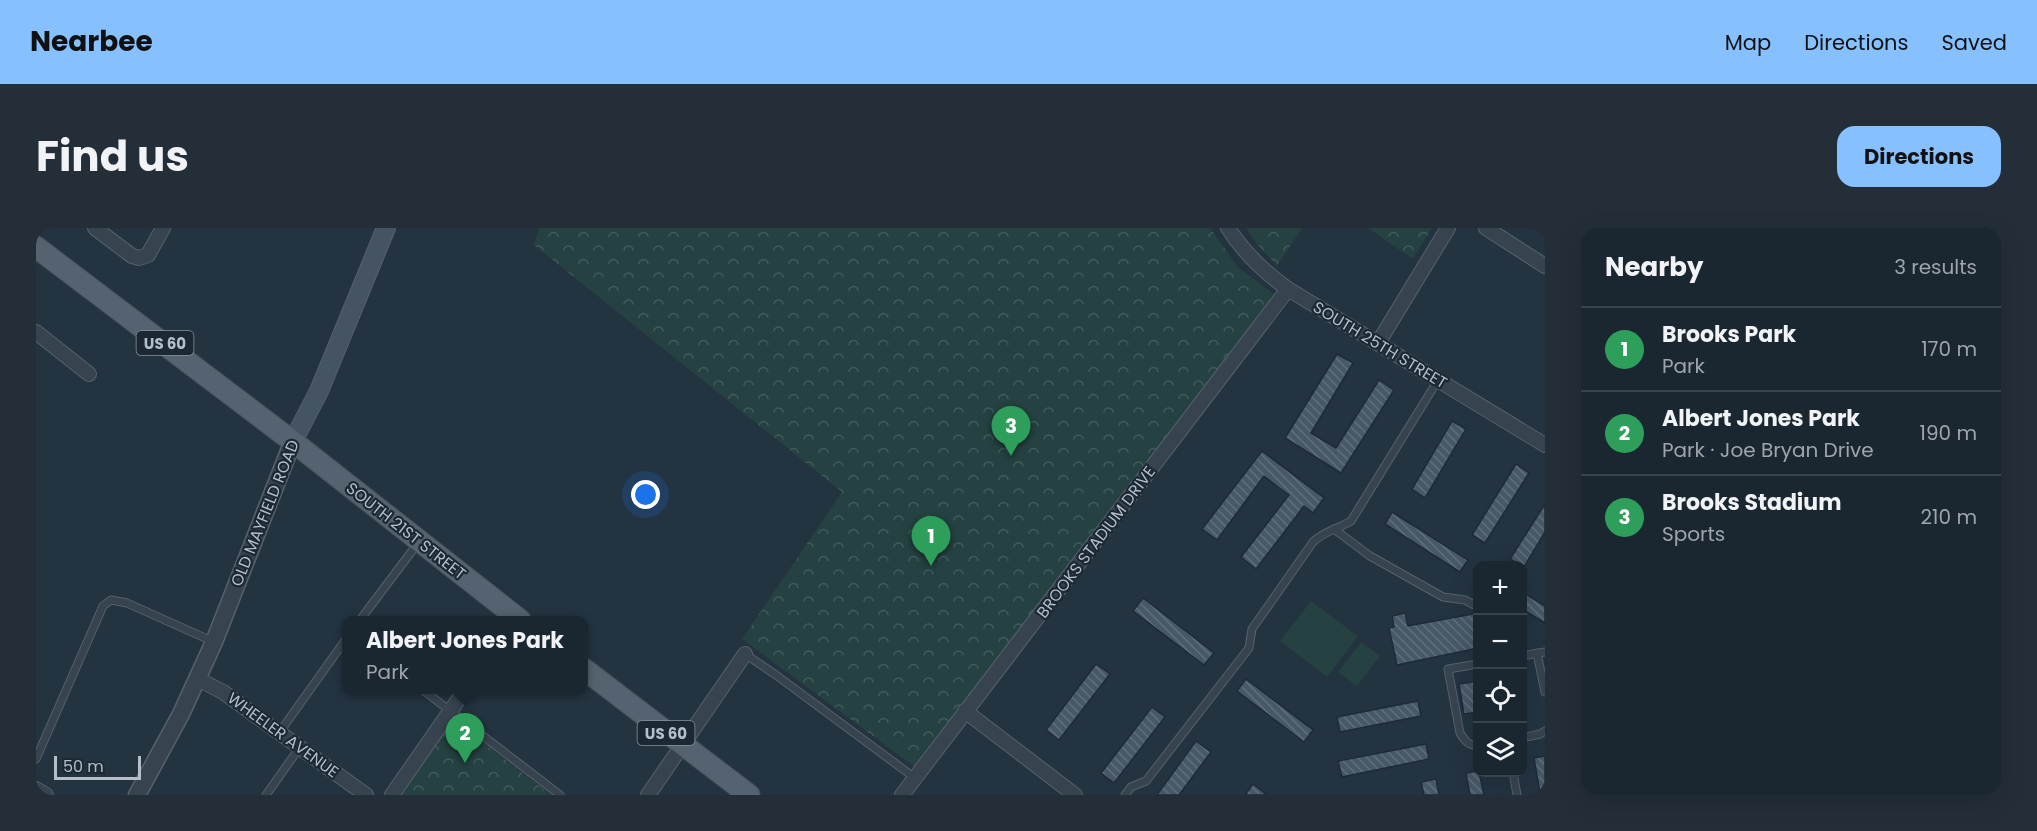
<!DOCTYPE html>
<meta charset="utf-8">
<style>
body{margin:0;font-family:Poppins,sans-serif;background:#232e38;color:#f1f3f6}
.controls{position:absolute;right:18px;bottom:18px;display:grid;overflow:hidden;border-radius:12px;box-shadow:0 6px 24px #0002}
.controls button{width:54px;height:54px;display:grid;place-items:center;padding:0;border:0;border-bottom:2px solid #38434c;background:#1a2630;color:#f1f3f6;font:30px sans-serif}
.scale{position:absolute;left:18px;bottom:15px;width:87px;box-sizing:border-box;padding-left:6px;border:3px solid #b4bfcb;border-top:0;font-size:16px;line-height:21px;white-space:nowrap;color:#b4bfcb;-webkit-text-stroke:4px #1c2935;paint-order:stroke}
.you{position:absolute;left:610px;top:267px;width:21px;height:21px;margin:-15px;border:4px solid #fff;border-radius:50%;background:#1a73e8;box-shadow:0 0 0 9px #1a73e833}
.badge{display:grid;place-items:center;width:39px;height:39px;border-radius:50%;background:#86c0fe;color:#fff;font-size:20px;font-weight:700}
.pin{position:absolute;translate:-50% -50px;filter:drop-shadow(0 2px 3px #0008)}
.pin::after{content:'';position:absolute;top:32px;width:21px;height:18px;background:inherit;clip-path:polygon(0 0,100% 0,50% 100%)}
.popup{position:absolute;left:306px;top:388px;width:246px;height:78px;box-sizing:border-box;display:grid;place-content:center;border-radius:12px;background:#1a2630;filter:drop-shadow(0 2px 4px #0005);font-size:20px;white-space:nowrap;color:#9fa5ab}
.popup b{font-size:22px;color:#f1f3f6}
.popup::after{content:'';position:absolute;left:50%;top:100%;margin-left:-12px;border:12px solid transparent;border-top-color:#1a2630}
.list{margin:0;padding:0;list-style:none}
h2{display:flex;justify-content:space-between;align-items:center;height:78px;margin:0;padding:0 24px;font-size:26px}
h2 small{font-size:20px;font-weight:400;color:#9fa5ab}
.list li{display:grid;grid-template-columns:39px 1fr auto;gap:18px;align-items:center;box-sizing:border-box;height:84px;padding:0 24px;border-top:2px solid #38434c}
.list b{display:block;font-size:22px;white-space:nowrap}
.list p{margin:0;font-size:20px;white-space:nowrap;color:#9fa5ab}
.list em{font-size:20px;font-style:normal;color:#9fa5ab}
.icon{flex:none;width:33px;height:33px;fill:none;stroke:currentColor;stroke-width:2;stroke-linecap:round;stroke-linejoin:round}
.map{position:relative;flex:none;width:1509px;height:567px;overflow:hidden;border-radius:18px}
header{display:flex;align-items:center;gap:36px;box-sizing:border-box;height:84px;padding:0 30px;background:#86c0fe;color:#111}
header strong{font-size:28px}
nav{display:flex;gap:33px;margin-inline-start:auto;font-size:21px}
.intro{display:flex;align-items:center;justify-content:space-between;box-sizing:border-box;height:144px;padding:0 36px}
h1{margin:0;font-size:42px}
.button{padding:15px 27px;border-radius:18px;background:#86c0fe;color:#111;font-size:21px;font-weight:700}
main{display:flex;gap:36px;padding:0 36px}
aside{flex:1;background:#1a2630;border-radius:18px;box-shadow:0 6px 24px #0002}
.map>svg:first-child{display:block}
.grass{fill:#254141}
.forest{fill:url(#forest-crowns)}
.building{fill:url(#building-back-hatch);stroke:#1e2b37;stroke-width:1.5}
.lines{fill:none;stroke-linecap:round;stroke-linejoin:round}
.service-casing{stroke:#55626e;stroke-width:9}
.minor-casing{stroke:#55626e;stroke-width:16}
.tertiary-casing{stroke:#55626e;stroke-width:19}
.secondary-casing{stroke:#55626e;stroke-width:20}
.primary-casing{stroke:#44505c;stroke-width:23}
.service{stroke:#374450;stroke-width:7}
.minor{stroke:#374450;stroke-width:14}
.tertiary{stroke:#374450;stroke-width:16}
.secondary{stroke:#455463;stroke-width:18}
.primary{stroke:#556370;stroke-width:21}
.labels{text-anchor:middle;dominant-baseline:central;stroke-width:4.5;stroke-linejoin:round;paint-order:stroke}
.shield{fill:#1c2935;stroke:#86929e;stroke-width:1.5}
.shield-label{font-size:15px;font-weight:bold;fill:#b4bfcb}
.street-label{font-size:16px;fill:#b4bfcb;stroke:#1c2935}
</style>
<header>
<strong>Nearbee</strong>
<nav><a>Map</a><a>Directions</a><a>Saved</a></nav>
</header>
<div class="intro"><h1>Find us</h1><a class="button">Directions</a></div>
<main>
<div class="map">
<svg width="1509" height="567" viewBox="0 0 1509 567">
<defs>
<pattern id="forest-crowns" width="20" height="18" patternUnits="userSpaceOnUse" patternTransform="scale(1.5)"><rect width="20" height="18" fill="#254141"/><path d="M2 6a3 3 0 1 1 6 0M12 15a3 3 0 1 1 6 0" fill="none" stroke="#425b5b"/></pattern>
<pattern id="building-back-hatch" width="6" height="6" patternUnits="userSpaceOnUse" patternTransform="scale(1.5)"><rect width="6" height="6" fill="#475867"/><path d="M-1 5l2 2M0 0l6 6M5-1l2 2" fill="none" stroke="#5f6e7b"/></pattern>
</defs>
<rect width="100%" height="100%" fill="#233340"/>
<g class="grass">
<polygon points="1275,373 1322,408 1291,449 1244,413"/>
<polygon points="1325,414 1344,428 1321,458 1302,444"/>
</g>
<g class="forest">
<polygon points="503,0 1174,0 1202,39 1240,68 880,540 706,411 806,264 498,17"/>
<polygon points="1210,0 1266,0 1241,38 1220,15"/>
<polygon points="1332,0 1396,0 1377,31"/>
<polygon points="422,495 515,567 363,567 411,498"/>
</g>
<g class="building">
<polygon points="1301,126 1317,135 1275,205 1300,220 1343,152 1358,162 1305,245 1249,210"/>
<polygon points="1416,193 1430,201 1389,270 1376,261"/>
<polygon points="1226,223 1288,270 1277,285 1268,278 1220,341 1205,329 1253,267 1242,259 1228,248 1181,312 1166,301"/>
<polygon points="1480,236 1493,245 1449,315 1436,307"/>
<polygon points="1509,276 1509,304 1488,339 1474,331"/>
<polygon points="1356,284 1432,332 1424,344 1349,296"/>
<polygon points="1486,364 1509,378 1509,395 1486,381"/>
<polygon points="1107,370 1178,425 1168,437 1097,383"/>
<polygon points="1369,385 1372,398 1442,385 1442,420 1361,437 1353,400 1358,399 1356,388"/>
<polygon points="1060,436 1074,446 1023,512 1010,502"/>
<polygon points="1210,451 1277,502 1268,514 1201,463"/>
<polygon points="1442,453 1442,484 1428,486 1423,456"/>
<polygon points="1382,473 1385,488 1304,504 1301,489"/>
<polygon points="1116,479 1129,489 1078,555 1065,545"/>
<polygon points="1160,513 1175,524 1143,567 1121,567"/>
<polygon points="1390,516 1393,531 1306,549 1302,533"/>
<polygon points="1509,528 1509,564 1504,565 1498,530"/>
<polygon points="1442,543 1443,544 1448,567 1434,567 1430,545"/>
<polygon points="1400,551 1403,567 1388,567 1385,554"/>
<polygon points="1217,556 1231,567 1209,567"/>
</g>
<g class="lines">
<g class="service-casing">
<g id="service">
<polyline points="1298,301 1334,328 1407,369 1429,372 1442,379"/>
<polyline points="324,392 382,315"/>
<polyline points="1501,425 1509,464"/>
<polyline points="709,426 740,447 879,550"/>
<polyline points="1486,428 1509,424"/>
<path d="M1442,436L1412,441L1424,505C1429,513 1432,517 1442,518"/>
<polyline points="387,462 524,567"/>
<polyline points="243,505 310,411"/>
<polyline points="1486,510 1504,506 1509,503"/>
<polyline points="0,531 67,378 75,372 91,375 178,414"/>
<polyline points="1477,544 1481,567"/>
<polyline points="230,567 264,519"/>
<path d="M1089,567L1095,559L1110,553L1213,420L1216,401L1277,314C1288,303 1302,301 1315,293L1402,152"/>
</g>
</g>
<g class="minor-casing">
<g id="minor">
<polyline points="59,0 96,28 103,30 112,27 127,0"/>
<path d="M1192,0C1208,25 1228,44 1252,61L1509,217"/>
<polyline points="1450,0 1509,38"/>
<polyline points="0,104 53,146"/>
<polyline points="1342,115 1412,0"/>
<polyline points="162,451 187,464 330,567"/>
<polyline points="929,483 1039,567"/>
<polyline points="0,561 10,567"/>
<polyline points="356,567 429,462"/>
<polyline points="612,567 709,426"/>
<polyline points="866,567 1252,61"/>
</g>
</g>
<g class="tertiary-casing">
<polyline id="tertiary" points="101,567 145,486 178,414 257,213"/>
</g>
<g class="secondary-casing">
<polyline id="secondary" points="257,213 283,163 350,0"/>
</g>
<g class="primary-casing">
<g id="primary">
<polyline points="0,19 260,216 484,392"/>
<polyline points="548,441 713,567"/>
</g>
</g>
<use href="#service" class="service"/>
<use href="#minor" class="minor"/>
<use href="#tertiary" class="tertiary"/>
<use href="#secondary" class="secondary"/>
<use href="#primary" class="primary"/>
</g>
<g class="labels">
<g class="shield">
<rect x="100.5" y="103" width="57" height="24" rx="4.5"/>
<rect x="601.5" y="493" width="57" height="24" rx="4.5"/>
</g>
<g class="shield-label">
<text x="129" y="115">US 60</text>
<text x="630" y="505">US 60</text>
</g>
<g class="street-label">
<text transform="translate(1344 117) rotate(31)">SOUTH 25TH STREET</text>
<text transform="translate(229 285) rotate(-68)">OLD MAYFIELD ROAD</text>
<text transform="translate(370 303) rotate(38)">SOUTH 21ST STREET</text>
<text transform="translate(1060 314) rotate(-53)">BROOKS STADIUM DRIVE</text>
<text transform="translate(247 507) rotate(36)">WHEELER AVENUE</text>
</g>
</g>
</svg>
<div class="controls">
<button>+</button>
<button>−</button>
<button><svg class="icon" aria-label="locate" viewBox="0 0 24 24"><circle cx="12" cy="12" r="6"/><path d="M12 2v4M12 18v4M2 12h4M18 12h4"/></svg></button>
<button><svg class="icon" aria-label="layers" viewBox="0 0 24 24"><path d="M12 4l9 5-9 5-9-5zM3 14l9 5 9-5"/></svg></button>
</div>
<div class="scale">50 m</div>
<div class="you"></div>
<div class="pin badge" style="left:895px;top:338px;background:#2e9e5b">1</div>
<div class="pin badge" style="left:429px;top:535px;background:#2e9e5b">2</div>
<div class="popup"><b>Albert Jones Park</b>Park</div>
<div class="pin badge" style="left:975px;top:228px;background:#2e9e5b">3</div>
</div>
<aside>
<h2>Nearby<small>3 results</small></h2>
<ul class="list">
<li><span class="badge" style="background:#2e9e5b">1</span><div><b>Brooks Park</b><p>Park</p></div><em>170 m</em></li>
<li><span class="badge" style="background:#2e9e5b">2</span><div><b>Albert Jones Park</b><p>Park · Joe Bryan Drive</p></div><em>190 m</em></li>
<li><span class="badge" style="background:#2e9e5b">3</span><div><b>Brooks Stadium</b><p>Sports</p></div><em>210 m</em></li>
</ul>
</aside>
</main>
